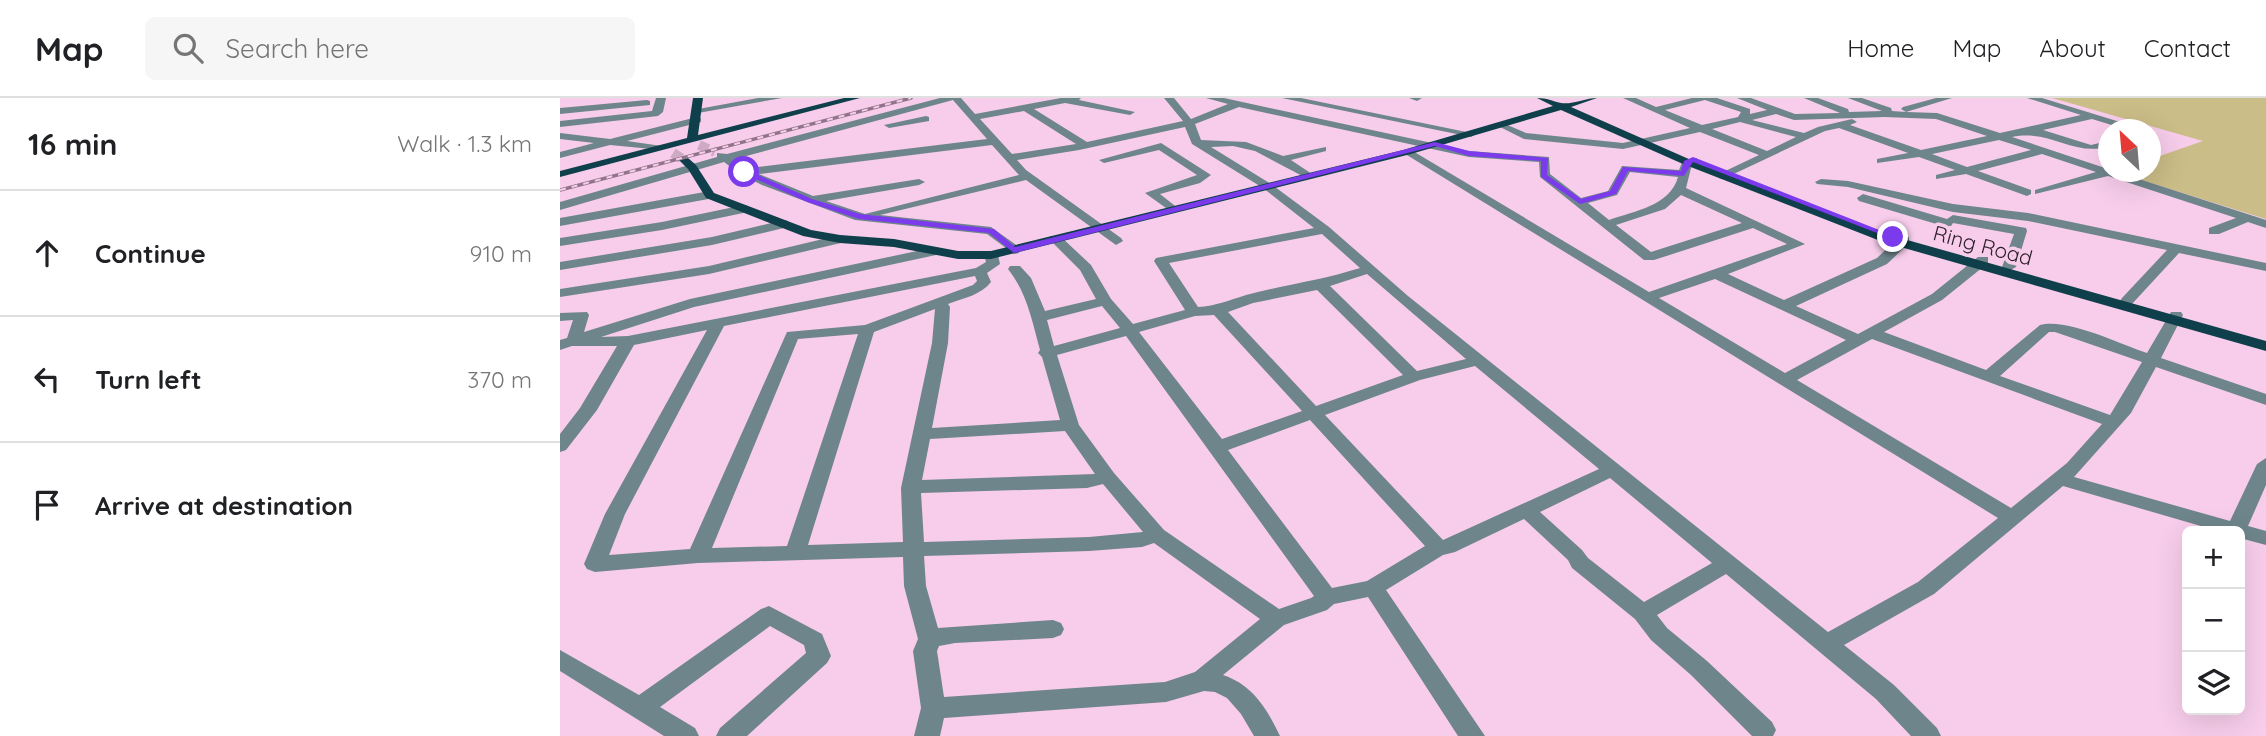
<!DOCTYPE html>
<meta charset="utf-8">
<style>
body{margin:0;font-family:Quicksand,sans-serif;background:#f6f6f6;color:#202124}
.controls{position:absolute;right:21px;bottom:21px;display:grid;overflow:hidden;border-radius:10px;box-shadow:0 7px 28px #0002}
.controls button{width:63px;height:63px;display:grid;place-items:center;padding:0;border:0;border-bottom:2px solid #e0e0e0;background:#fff;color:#202124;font:35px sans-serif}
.compass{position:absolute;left:1538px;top:21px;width:63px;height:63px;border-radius:50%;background:#fff;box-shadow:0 7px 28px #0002;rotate:334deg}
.stop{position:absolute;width:21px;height:21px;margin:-16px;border:5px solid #7c3aed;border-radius:50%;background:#fff}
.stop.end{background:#7c3aed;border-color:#fff;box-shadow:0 2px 7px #0008}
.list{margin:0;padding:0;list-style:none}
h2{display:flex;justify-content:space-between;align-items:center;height:91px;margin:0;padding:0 28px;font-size:30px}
h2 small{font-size:23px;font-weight:400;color:#757577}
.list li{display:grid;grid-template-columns:46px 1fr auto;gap:21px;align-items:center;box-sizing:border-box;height:126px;padding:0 28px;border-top:2px solid #e0e0e0}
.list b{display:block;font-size:26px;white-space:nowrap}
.list em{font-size:23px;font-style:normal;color:#757577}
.icon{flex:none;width:38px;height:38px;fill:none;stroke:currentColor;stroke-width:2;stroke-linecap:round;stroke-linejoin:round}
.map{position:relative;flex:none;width:1706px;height:638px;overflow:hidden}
header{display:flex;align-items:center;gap:42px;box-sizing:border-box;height:98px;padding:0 35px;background:#fff;border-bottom:2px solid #e0e0e0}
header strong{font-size:33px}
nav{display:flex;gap:38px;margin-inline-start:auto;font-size:24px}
.search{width:490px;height:63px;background:#f6f6f6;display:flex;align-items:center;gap:18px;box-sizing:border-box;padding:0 24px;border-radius:10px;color:#757577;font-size:26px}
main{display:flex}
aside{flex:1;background:#fff}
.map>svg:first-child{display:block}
.green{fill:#cbbd87}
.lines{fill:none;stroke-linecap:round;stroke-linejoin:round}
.minor-tunnel{stroke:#cfaac4;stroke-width:10;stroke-dasharray:10 5;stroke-linecap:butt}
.major-tunnel{stroke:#cfaac4;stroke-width:10;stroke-dasharray:10 5;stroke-linecap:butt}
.minor{fill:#6e858b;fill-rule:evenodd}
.major{fill:#0f3f4a;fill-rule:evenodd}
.rail-casing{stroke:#917489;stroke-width:3.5}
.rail{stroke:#f7cdeb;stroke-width:2;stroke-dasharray:6;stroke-linecap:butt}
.route{fill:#7c3aed}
.labels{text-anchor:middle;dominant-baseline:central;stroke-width:7;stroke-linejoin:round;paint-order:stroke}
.far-street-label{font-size:21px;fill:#2d1e29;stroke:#f7cdeb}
</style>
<header>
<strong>Map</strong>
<div class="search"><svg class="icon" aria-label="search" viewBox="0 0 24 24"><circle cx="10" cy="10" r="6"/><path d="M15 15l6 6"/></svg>Search here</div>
<nav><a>Home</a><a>Map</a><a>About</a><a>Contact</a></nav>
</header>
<main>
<aside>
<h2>16 min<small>Walk · 1.3 km</small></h2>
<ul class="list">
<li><svg class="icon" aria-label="ahead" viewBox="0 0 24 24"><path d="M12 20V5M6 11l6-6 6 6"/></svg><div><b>Continue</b></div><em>910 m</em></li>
<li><svg class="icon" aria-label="left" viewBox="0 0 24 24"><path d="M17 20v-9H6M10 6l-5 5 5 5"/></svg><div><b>Turn left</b></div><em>370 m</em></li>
<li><svg class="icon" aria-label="arrive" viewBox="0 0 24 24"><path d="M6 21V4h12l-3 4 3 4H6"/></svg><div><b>Arrive at destination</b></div></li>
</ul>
</aside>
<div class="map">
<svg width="1706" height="638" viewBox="0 0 1706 638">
<rect width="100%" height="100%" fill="#f7cdeb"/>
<polygon class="green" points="1492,0 1706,0 1706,121 1555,74 1590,74 1591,61 1643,43"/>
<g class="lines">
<polyline class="minor-tunnel" points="139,47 155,54"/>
<polyline class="major-tunnel" points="113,55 124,62"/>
<g class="minor">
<polygon points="96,0 106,0 103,14 98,18 0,29 0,23 92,13"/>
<polygon points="198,0 222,0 138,15 133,12"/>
<path d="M380,0H401L415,16L501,0H521L519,2L575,14L570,17L505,5L474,11L527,44L623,23L604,0H614L631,21L668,6L646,0H664L909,53L989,59L990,76L1021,100L1048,93L1062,68L1119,72L1123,62L1137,60V64L1132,66L1126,90L1245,146L1168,176L1224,202L1317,160L1339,139H1349V145L1327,166L1236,208L1298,236L1372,196L1418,159H1428V165L1382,202L1324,234L1426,272L1480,227C1508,220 1559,246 1587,255L1611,214H1621L1623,217L1601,260L1706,296V307L1596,269L1571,315L1514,379L1670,423L1697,366L1706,360V387L1688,428L1706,433V447L1680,440V433H1658L1503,388L1374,496L1284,547L1334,587L1377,630L1381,638H1351L1316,601L1166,476L1097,517L1107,530L1147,563L1212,624L1216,632L1213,638H1192L1131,577L1091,542L1075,521L1012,470L1008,462L964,421L895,454L883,457L826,492L925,638H898L808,499L774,506L767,512L724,527L663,577C693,587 707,611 720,638H694L681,616L667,600L655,594L644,593L606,604L384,620L380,638H354L361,610L353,553L358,541L344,488L343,459L138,465L35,474L27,471L24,466L45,416L147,232L74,247L37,312L6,352L0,354V336L20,310L57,248H12L0,252V242L7,240L13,222L0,223V215L27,214L29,217L24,234L130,201L376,149L383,153L376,157L134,209L41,239L68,238L416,170L426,164L424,157L431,153L438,157L440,166L427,175L431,184C421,197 404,200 388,206L390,209L388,245L372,330L500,322L482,259L478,255L480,252C472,223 467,195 448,171L450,168H460L471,180L485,213L536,201L520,172L489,141L490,138H500L531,167L551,201L573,226L625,212L594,163L596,160L754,130L703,90L632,46L625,29L519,52L457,62L466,72L561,140L563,143L556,147L466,82L320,117L431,129L459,149V155L454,156L427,136L295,122L202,87L180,76L164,64L0,112V104L157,59V55L167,56ZM393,2L427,41L190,70L175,61ZM679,9L909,59L979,64L980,79L1084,162H1094L1193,130L1227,146L1089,194L851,52L842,54L1438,420L1358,484L1268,534L848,198L769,129L711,86L651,49L673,48L695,53L748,81L754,78L752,76L731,62L766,53V49L723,58L686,44L641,42L635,26ZM464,13L516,46L452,56L420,21ZM432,47L459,77L305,116L266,103L359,87L365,84L359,81L253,98L199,76ZM1070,74L1118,79C1110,108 1074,113 1049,122L1028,105L1057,97ZM1121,97L1182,125L1091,154L1056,127L1105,111ZM762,136L800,170C762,182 724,187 686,197C670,202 656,208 638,209L609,165ZM807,176L906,261L857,273L770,188ZM415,178L417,183L413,187L305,227L227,234L130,451L49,457L65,416L164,228ZM1155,181L1286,242L1225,275L1099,200ZM757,192L843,277L756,308L668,214L693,205ZM542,208L560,230L494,248L487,222ZM375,211L372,245L341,390L343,444L248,447L314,234ZM654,217L742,313L662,341L579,234L635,218ZM1489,234H1495L1582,264L1550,317L1440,278ZM298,236L227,448L152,450L238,241ZM566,238L754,498L751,500L719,511L604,432L554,375L519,327L497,257ZM1312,241L1542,326L1507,365L1451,410L1237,282ZM915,268L1039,371L883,442L765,317L860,282ZM750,322L865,448L807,483L772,490L668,352ZM505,333L535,376L362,382L370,341ZM1050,380L1152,465L1084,504L1028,460L1022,452L980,414ZM543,386L583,434L529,439L364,444L361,395L527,390ZM594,445L700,521L635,574L605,584L384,599L377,553L379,548L395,545L493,540L501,537L504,531L501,525L493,522L378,530L366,488L364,458L529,453L582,449Z"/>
<polygon points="722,0 741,0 916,36 911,39"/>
<polygon points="849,0 862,0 857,3"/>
<path d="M1063,0H1076L1096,9L1132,0H1157L1190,11V16L1207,12L1177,0H1191L1235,16L1280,15L1244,0H1258L1288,11L1289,14L1322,13L1288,0H1302L1331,10L1332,13L1346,14L1341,11L1343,9L1376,0H1392L1346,14L1377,15L1440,35L1521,17L1467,0H1482L1586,32H1568L1532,21L1483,32L1531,47L1548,43V49C1511,58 1491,31 1452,39L1548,71V74H1557L1706,122V130L1688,124L1659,136H1649V130L1676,120L1548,78L1475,96V92L1536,74L1482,56L1418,73L1471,92V96L1467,98L1406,76L1376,81V77L1395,72L1359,59L1317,65V61L1348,55L1279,30L1265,33L1163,81L1159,80V76L1199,57L1140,34L1063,51L964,41L938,28L943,25L966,35L1063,45L1130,30ZM1145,2L1181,14L1178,19L1142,27L1105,12ZM1216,16L1234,22L1325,19L1376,21L1427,38L1361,52L1290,27L1297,24L1292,21L1258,29L1244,35L1192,22ZM1180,24L1236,39L1207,53L1152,31ZM1439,42L1471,52L1407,69L1372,56Z"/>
<polygon points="87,2 90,3 90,7 0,16 0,10"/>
<polygon points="366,18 369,19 369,23 329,30 324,27"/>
<polygon points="137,19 141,20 141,24 67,43 102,48 102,52 50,47 0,60 0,54 34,45 0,41 0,35 50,41"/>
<polygon points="601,45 651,77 640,85 600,96 619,111 613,115 585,95 637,77 599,52 544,65 539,62"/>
<polygon points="1261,81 1288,83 1393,106 1468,115 1706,165 1706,173 1619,155 1572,206 1567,207 1560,203 1562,200 1607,152 1468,123 1393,114 1288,89 1257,86 1255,84"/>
<polygon points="150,93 156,97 154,100 0,128 0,120"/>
<polygon points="1303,96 1387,121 1393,117 1466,130 1467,133 1456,169 1449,173 1442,169 1454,136 1393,125 1391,128 1383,128 1299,103 1297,100"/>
<polygon points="184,107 188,108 188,114 102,132 0,148 0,140 102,124"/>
<polygon points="224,122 228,123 228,129 152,147 0,172 0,164 152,139"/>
<polygon points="280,137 286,141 285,144 149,176 0,199 0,191 149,168"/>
<polygon points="209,508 262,536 271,558 267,565 187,638 156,638 160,630 246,555 244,547 210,528 100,609 135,630 139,638 104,638 0,573 0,552 79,597 201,511"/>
</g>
<g class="major">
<polygon points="133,0 143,0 138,37 284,0 300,0 0,79 0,73 127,40"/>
<path d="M977,0C987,0 992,3 1001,5C1011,7 1026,0 1037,0L1011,9L1131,62L1333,138L1706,243V253L1323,144L1123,66L1001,12L851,56L431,161H398L334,149L280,145L243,138L146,100L128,71L119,62L128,60L136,67L154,95L251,132L280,137L334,141L398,153H431L843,52L993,8Z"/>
</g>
<g class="rail-casing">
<polyline id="rail" points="0,92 351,0"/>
</g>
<use href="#rail" class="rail"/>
</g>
<polygon class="route" points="875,44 909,53 988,60 987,77 1021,101 1050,93 1063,69 1121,73 1124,63 1133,59 1337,139 1330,140 1133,64 1124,78 1068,73 1056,96 1020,106 981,79 981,63 909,58 875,48 454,155 429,135 299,121 247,104 180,74 187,72 252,101 300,116 434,131 455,149"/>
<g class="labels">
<g class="far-street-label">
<text transform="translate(1423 147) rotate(15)">Ring Road</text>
</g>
</g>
</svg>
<div class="controls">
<button>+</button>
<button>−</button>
<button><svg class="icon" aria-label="layers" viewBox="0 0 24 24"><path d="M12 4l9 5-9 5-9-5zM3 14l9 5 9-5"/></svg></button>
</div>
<svg class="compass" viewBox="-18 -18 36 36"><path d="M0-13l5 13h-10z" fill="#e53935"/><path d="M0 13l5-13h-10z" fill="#757577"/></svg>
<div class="stop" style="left:184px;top:74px"></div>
<div class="stop end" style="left:1333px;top:139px"></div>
</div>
</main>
